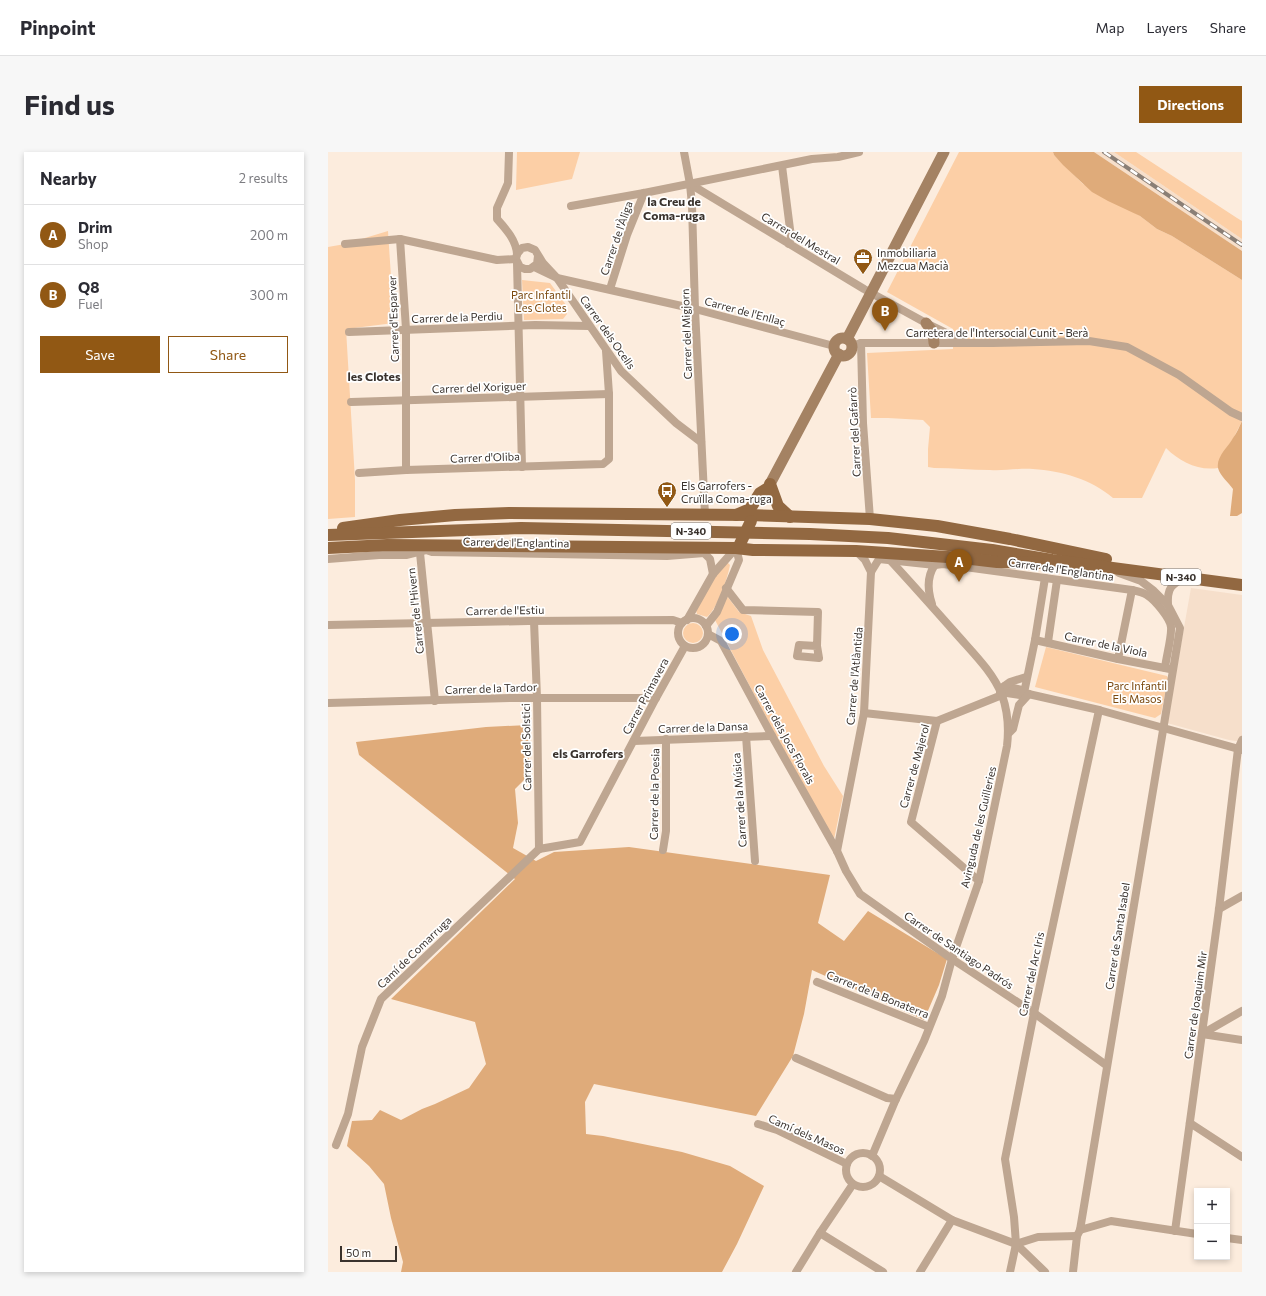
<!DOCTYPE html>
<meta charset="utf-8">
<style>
body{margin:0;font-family:Commissioner,sans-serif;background:#f7f7f7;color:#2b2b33}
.controls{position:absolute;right:12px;bottom:12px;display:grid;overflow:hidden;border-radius:0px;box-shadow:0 2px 6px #0003}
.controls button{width:36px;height:36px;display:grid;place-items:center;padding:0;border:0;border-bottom:1px solid #e1e1e2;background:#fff;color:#2b2b33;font:20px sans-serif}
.scale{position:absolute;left:12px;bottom:10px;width:57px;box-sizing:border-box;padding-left:4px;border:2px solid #39322d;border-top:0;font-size:11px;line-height:14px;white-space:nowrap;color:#39322d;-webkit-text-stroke:3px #fff;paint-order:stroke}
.you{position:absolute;left:404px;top:482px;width:14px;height:14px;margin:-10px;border:3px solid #fff;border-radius:50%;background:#1a73e8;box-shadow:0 0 0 6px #1a73e833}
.badge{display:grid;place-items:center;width:26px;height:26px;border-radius:50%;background:#915814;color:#fff;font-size:13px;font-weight:700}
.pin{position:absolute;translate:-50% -33px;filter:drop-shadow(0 1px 2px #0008)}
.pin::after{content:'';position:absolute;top:21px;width:14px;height:12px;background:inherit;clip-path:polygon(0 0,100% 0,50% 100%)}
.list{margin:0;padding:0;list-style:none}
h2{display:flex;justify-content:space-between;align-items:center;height:52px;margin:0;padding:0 16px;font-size:17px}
h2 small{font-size:13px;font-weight:400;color:#7c7c81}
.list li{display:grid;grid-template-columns:26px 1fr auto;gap:12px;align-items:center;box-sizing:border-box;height:60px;padding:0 16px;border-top:1px solid #e1e1e2}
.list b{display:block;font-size:15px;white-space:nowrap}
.list p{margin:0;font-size:13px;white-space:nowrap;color:#7c7c81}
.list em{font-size:13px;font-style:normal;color:#7c7c81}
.actions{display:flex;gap:8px;padding:12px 16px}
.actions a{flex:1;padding:9px 0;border:1px solid #915814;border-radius:0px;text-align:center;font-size:14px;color:#915814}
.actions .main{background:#915814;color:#fff}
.map{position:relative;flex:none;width:914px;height:1120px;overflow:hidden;border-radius:0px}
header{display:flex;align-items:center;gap:24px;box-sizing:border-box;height:56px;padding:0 20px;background:#fff;border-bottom:1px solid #e1e1e2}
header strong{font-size:19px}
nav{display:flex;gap:22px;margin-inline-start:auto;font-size:14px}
.intro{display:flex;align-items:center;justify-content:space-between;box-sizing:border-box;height:96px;padding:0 24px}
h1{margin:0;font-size:28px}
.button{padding:10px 18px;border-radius:0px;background:#915814;color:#fff;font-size:14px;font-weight:700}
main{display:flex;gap:24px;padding:0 24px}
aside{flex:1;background:#fff;border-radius:0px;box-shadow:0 2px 6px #0003}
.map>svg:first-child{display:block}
.built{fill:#f6dfcb}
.green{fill:#fccfa6}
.forest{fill:#dfab7a}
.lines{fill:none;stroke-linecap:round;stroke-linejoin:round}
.street{stroke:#bea691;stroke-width:8}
.secondary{stroke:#a48263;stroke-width:11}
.primary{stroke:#926841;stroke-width:12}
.rail-casing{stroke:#8a7f76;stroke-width:4}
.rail{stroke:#fff;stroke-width:2.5;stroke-dasharray:8;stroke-linecap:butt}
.primary-bridge{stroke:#926841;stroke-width:12}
.labels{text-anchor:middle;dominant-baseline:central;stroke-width:3.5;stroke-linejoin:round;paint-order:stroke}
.shield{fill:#fff;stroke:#74706c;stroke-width:1}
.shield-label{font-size:10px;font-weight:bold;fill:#39322d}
.street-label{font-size:11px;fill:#39322d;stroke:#fff}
.poi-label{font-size:11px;fill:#39322d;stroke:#fff;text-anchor:start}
.park-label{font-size:11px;fill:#7b490f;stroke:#fff}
.neighbourhood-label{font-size:12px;font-weight:bold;fill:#39322d;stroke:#fff}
</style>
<header>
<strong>Pinpoint</strong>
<nav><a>Map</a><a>Layers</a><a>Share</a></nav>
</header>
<div class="intro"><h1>Find us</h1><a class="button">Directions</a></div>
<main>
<aside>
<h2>Nearby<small>2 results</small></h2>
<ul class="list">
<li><span class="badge">A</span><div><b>Drim</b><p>Shop</p></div><em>200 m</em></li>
<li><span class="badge">B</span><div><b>Q8</b><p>Fuel</p></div><em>300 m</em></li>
</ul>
<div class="actions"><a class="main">Save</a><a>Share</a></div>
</aside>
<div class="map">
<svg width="914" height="1120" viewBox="0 0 914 1120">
<rect width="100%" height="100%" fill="#fcecdd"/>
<g class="built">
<polygon points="766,0 786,0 914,87 914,99"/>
<polygon points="863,436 914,443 914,590 901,588 839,571"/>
</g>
<g class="green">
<polygon points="189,0 252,0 244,27 188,38"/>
<path d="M631,0H725L726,3L755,32L812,64L829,77L844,84L914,128V269C911,275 908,281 905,287C898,297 892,303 890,316C870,319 852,310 838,296L814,346H785C763,327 734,319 705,317C691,316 676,319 662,318C643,318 625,316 606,316L600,315V297L602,275L595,268L560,266H543L539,201L625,197V177L559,140Z"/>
<polygon points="786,0 808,0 909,66 914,69 914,87"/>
<polygon points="60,79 66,171 18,177 27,328 27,365 0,367 0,95 17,92"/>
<polygon points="194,128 222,131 238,153 239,162 235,167 196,168"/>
<path d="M399,410L402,413C399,428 390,455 379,465L369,462L367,455L395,413Z"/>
<polygon points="399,444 411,460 423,464 435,498 496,614 515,644 505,692 387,468"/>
<circle cx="365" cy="481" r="10"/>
<polygon points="718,495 839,524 840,526 833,562 827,566 707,535"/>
</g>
<g class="forest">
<polygon points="725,0 766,0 914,99 914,128 844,84 829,77 812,64 780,49 764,40 735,13 726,3"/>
<path d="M914,269V361L909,364H902L905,337C901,331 892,324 890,316C888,305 900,295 905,286C909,281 911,275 914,269Z"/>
<polygon points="200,573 201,623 187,637 190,671 185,696 208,709 226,700 301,695 502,723 490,771 516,789 540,759 619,807 611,833 596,868 484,818 476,862 465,904 428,964 266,932 257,950 258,982 275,984 354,1000 402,1014 436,1034 409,1092 394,1120 73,1120 75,1110 63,1066 56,1032 41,1014 19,994 24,969 44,968 52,958 73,968 94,957 107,952 141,936 158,912 147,870 63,847 187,727 31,603 28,590 158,575"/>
</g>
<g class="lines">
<g class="street">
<path d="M181,0L180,31L169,56V67C178,77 188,88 189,102"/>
<polyline points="356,0 362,32 364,53 367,157 377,363"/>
<polyline points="454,14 463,85 461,92"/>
<polyline points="362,32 536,137 598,171 635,189"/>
<polyline points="243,54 316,41 484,7 510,5 531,0"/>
<polyline points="72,87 78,177 78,318"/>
<polyline points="17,92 72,87 169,108 188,107"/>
<polyline points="210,104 209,112 202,117 197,117 192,115 188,107 189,102 194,96 200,95 207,98 215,111 229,126 293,219 348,271 373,290"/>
<polyline points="189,111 194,315"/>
<polyline points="206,115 229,126 367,157 506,194"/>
<polyline points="282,137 299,83 316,41"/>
<polyline points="21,180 207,173 261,174"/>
<polyline points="533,191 535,271 542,367"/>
<polyline points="523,194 533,191 664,191 761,189 799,195 851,223 903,260 914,265"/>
<polyline points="23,250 281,242"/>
<polyline points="31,321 78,318 275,312 281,307 281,242 278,199"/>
<polyline points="373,398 382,407 385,422"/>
<polyline points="528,399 537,408 543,420"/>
<polyline points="92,401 107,549"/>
<polyline points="0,407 51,403 78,403 98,398 104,400 339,404 376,401"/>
<path d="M551,407L607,413L615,412L804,438C809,439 815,440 819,443C827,448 842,466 843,475C844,484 838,506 837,516"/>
<polyline points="398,436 415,458 490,460 489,494 491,506 469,504 471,493 489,494"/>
<path d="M604,452C599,437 598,422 610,409"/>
<path d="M840,453C839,436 843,433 857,425"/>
<circle cx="365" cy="481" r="15"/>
<polyline points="359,468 385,422 408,396"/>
<polyline points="206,469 209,546 211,697"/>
<polyline points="0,473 200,469 345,468 354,471"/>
<polyline points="378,474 389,460 411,408 408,396"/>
<polyline points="380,482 393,489 444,584 509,699 518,719 532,742 624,807 706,861 778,913"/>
<polyline points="707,488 790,507 842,517"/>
<polyline points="720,490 729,428"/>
<polyline points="790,507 804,438"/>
<polyline points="677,534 694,538 696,541 771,558 914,598"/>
<polyline points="675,535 682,530 698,525"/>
<polyline points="672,540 692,543 696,541"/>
<polyline points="696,541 707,488 717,426"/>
<polyline points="0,551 182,546 328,546"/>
<polyline points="536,561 609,569 674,543"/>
<polyline points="609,569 583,670 651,729"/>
<polyline points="681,581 685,577 691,553 701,542"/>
<polyline points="418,584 427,709"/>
<polyline points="306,589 444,584"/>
<polyline points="211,697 252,690 328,546 357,494"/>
<polyline points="335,698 338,679 338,587"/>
<polyline points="509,699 536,561 543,420 551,407"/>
<polyline points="891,757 914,744"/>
<polyline points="489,830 601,875"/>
<polyline points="874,882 914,859"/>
<polyline points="874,882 914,888"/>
<polyline points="468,906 559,946 568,947"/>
<polyline points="862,971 914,1005"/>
<polyline points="430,972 449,978 519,1012"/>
<polyline points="8,993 20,962 34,895 53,847 211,697"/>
<circle cx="535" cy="1018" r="17"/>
<path d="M544,1004L568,947L596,889L614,844L624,807L651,729L679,594C681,577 680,560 674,543C665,521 648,504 632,486C609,460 586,434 562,408"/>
<polyline points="551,1024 624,1068 688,1092 717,1120"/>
<polyline points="752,1078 783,1069 869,1082"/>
<polyline points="847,1079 891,757 910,597 914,588"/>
<polyline points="492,1081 555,1120"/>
<polyline points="899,1086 914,1088"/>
<polyline points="688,1092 710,1085 749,1084"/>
<polyline points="468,1120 492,1081 525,1032"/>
<polyline points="592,1120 624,1068"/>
<polyline points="682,1120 688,1092 686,1065 677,1007 706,861 771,558"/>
<polyline points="745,1120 749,1084 752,1078 852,476 840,453 826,439 813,429 791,421"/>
</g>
<g class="secondary">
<polyline points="598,171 605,180 606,191"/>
<circle cx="515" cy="195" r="9"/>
<polyline points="519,187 616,0"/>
<polyline points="442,332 511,202"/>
</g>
<g class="primary">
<polyline points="442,332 450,354 462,365"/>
<polyline points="408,363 422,357 432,341 440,336"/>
<polyline points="15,376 72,368 127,363 181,361 420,363 542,367 609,374 682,387 778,407"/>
<polyline points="0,383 193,376 482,382 560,386 664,398 724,408 914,433"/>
<polyline points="0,396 59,393 408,396 425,398 528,399 635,406 669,410 711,411"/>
</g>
<g class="rail-casing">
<polyline id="rail" points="776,0 914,93"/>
</g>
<use href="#rail" class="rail"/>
<polyline class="primary-bridge" points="412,392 423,369"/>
</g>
<defs>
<g id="office-pin" transform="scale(1)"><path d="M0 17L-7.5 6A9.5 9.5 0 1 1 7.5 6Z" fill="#915814" stroke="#fff"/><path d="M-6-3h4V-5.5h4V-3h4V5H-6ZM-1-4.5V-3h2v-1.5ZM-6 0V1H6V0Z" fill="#fff"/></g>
<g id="bus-pin" transform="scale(1)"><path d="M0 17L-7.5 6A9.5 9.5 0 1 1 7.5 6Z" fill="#915814" stroke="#fff"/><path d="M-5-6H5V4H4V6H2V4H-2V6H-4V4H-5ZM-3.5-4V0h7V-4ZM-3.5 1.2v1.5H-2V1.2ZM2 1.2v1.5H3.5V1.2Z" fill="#fff"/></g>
</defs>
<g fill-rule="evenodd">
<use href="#office-pin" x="535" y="106"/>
<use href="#bus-pin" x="339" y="339"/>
</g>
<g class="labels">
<g class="shield">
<rect x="343" y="371" width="40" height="16" rx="3"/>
<rect x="833" y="417" width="40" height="16" rx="3"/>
</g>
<g class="shield-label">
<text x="363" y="379">N-340</text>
<text x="853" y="425">N-340</text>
</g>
<g class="street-label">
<text transform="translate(288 86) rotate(-71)">Carrer de l'Àliga</text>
<text transform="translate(473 86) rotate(31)">Carrer del Mestral</text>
<text transform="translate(417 159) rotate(15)">Carrer de l'Enllaç</text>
<text transform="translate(129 165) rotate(-2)">Carrer de la Perdiu</text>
<text transform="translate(65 167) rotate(-92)">Carrer d'Esparver</text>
<text transform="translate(280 180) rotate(55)">Carrer dels Ocells</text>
<text x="669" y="180">Carretera de l'Intersocial Cunit - Berà</text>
<text transform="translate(358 182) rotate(-92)">Carrer del Migjorn</text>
<text transform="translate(151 235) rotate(-2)">Carrer del Xoriguer</text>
<text transform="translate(526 280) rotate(-93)">Carrer del Gafarrò</text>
<text transform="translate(157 305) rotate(-2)">Carrer d'Oliba</text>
<text transform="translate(188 390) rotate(1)">Carrer de l'Englantina</text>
<text transform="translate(733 417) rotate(8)">Carrer de l'Englantina</text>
<text transform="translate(177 458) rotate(-1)">Carrer de l'Estiu</text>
<text transform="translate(87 459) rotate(-96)">Carrer de l'Hivern</text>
<text transform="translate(778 492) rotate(12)">Carrer de la Viola</text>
<text transform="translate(526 524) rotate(-85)">Carrer de l'Atlàntida</text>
<text transform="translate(163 536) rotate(-2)">Carrer de la Tardor</text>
<text transform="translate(317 544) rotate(-62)">Carrer Primavera</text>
<text transform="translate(375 575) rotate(-2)">Carrer de la Dansa</text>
<text transform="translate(457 582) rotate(61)">Carrer dels Jocs Florals</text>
<text transform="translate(198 595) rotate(-91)">Carrer del Solstici</text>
<text transform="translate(586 614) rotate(-75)">Carrer de Majerol</text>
<text transform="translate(326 642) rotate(-89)">Carrer de la Poesia</text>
<text transform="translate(411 648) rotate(-94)">Carrer de la Música</text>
<text transform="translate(650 675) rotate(-77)">Avinguda de les Guilleries</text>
<text transform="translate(789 784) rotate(-81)">Carrer de Santa Isabel</text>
<text transform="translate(631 798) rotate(34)">Carrer de Santiago Padrós</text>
<text transform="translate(86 800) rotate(-44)">Camí de Comarruga</text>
<text transform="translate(703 822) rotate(-78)">Carrer del Arc Iris</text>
<text transform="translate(550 842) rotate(22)">Carrer de la Bonaterra</text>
<text transform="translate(867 853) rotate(-82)">Carrer de Joaquim Mir</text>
<text transform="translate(479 982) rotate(24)">Camí dels Masos</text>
</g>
<g class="poi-label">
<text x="549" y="100">Inmobiliaria<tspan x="549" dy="13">Mezcua Macià</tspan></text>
<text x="353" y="333">Els Garrofers -<tspan x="353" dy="13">Cruïlla Coma-ruga</tspan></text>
</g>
<g class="park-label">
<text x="213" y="142">Parc Infantil<tspan x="213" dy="13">Les Clotes</tspan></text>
<text x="809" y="533">Parc Infantil<tspan x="809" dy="13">Els Masos</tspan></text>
</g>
<g class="neighbourhood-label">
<text x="346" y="49">la Creu de<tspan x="346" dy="14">Coma-ruga</tspan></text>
<text x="46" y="224">les Clotes</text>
<text x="260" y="601">els Garrofers</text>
</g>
</g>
</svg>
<div class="controls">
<button>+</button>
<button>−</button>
</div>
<div class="scale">50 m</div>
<div class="you"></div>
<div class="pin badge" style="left:631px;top:430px">A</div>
<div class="pin badge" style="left:557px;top:179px">B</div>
</div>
</main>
